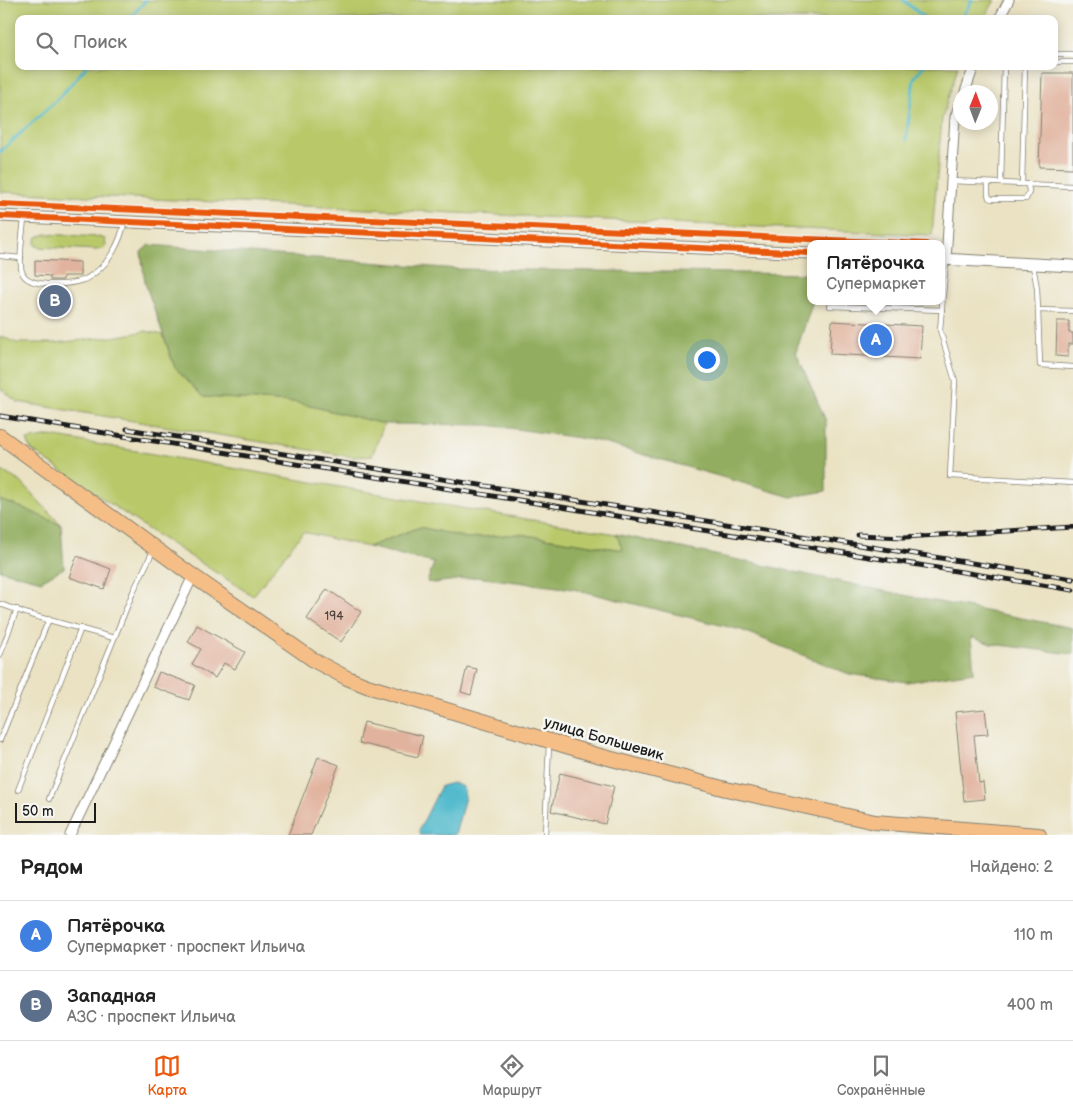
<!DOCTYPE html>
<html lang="ru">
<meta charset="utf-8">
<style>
body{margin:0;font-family:"Balsamiq Sans",sans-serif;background:#f6f6f6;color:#222}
.compass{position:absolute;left:953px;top:85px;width:45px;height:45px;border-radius:50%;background:#fff;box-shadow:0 2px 12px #0003;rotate:1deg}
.scale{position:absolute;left:15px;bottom:12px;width:81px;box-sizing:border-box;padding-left:5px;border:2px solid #1c1c1c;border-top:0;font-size:14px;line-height:18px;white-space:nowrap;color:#1c1c1c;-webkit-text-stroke:4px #f6f6f2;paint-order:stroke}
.you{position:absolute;left:706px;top:359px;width:18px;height:18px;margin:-12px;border:4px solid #fff;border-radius:50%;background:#1a73e8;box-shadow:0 0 0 8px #1a73e833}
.badge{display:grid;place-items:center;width:32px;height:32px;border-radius:50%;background:#ea580c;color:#fff;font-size:16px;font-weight:700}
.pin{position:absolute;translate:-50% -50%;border:2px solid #fff;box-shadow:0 1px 5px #0006}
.popup{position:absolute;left:807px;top:240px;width:138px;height:65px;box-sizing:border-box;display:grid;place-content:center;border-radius:10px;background:#fff;filter:drop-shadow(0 1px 4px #0005);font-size:16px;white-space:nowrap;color:#767676}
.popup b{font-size:19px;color:#222}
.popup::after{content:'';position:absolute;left:50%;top:100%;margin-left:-10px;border:10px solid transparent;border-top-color:#fff}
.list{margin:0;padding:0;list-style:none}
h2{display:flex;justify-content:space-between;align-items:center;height:65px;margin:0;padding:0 20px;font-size:21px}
h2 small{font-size:16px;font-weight:400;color:#767676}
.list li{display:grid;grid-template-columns:32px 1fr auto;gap:15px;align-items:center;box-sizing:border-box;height:70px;padding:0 20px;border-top:1px solid #e0e0e0}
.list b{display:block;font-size:19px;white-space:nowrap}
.list p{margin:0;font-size:16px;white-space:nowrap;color:#767676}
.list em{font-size:16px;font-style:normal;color:#767676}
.icon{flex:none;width:28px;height:28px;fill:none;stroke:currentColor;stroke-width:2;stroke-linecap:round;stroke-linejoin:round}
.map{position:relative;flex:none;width:1073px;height:835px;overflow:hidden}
.search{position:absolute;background:#fff;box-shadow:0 2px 12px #0003;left:15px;right:15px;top:15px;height:55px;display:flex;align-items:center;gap:12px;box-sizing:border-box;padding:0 18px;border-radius:10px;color:#767676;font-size:19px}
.sheet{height:205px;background:#fff}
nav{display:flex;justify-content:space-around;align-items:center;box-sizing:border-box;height:70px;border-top:1px solid #e0e0e0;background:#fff;font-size:14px;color:#767676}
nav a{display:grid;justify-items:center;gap:2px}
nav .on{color:#ea580c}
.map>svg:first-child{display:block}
.green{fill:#b9c96b;stroke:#6a7244}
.forest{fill:#92ad5f;stroke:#57643e}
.water{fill:#4fb9cc;stroke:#366a74}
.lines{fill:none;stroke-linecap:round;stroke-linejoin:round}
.stream{stroke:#4fb9cc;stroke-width:3}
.building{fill:#e1b39e}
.service-casing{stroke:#837f70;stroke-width:6}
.minor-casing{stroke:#837f70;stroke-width:11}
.tertiary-casing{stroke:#837f70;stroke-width:13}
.primary-casing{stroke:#837f70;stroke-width:16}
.service{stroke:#fff;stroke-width:4.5}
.minor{stroke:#fff;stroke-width:9}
.tertiary{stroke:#fff;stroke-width:11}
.primary{stroke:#f6be87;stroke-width:14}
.rail-casing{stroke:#1c1c1c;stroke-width:5}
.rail{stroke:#f6f6f2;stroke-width:3;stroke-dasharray:9;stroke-linecap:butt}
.cycleway-casing{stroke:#f6f6f2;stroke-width:9}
.cycleway{stroke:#e8590c;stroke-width:6}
.labels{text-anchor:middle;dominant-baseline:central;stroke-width:5;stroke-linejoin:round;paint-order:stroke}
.number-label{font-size:12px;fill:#4d423c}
.street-label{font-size:15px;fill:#1c1c1c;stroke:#f6f6f2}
</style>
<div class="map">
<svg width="1073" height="835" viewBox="0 0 1073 835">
<rect width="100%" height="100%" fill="#f6f6f2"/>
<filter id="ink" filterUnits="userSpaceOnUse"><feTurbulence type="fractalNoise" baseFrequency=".02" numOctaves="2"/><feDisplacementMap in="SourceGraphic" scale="10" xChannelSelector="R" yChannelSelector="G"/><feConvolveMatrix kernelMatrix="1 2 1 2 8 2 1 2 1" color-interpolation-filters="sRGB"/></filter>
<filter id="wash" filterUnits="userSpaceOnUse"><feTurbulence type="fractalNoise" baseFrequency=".0096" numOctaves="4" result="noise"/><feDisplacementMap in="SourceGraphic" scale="20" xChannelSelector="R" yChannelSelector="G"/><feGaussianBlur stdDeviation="1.12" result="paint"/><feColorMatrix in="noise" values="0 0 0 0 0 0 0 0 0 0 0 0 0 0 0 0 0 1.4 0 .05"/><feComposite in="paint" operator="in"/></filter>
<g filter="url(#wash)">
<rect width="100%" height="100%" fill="#eae2c3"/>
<g class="green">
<polygon points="0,0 995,0 984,19 19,19 19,66 958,66 942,119 932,235 0,192"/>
<polygon points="46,234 99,237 105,239 106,246 103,249 97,250 39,247 35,245 35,242 37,237"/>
<polygon points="146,331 163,335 175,368 203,397 294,402 384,424 372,456 353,457 17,402 0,388 0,336 17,343 55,343 119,336"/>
<path d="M51,436C239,469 427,503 616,534L624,550L519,534L467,538L420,527L368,547L303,532L253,596L149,530L31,450L27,440Z"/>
<polygon points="0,470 21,482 61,525 23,508 0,500"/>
</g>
<g class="forest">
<polygon points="149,245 458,269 811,274 811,301 813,301 796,352 826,421 826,491 791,497 593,440 488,425 384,424 294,402 203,397 175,368 145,283 141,252"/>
<polygon points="0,500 23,508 61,525 64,568 41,581 0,570"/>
<polygon points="420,527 467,538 519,534 623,550 616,534 913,597 1073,628 1073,654 991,644 971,637 974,672 907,682 849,674 741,630 573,589 476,577 435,583 427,582 434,563 368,547"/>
</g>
<polygon class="water" points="453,783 463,787 465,797 455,835 420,835 419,830 441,786"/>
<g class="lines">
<g class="stream">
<polyline points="903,0 926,19"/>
<polyline points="129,19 146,0"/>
<polyline points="961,19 972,0"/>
<polyline points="906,140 914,78 924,66"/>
<polyline points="0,152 58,99 87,66"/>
</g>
</g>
<g id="blocks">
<g class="building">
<polygon points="1042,73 1073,73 1073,168 1039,167"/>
<polygon points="35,260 80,262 80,276 63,276 63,280 50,280 50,276 35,275"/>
<polygon points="50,288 62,288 62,311 44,311 45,293 49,293"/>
<polygon points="832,321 922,326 920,359 830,354"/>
<polygon points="1057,321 1069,321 1069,333 1073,333 1073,344 1068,344 1068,357 1056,356"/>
<polygon points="77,556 111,569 104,589 69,577"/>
<polygon points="327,589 361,612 341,642 307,619"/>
<polygon points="197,625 245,652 235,669 224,663 215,678 192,664 201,649 188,642"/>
<polygon points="467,667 477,669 471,695 461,692"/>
<polygon points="159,672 195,685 189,700 153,687"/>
<polygon points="985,709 988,734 974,735 979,783 983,782 985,799 964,801 955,712"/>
<polygon points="364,722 423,736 418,757 359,743"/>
<polygon points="318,757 339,765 311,835 288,835"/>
<polygon points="560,773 614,786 605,824 551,811"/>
</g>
</g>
</g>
<g filter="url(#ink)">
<use href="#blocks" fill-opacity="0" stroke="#837f70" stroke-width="1"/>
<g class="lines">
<g class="service-casing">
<g id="service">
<polyline points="1054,54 1073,54"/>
<polyline points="1054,62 1073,62"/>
<polyline points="951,181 1073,186"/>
<polyline points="988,183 988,194 989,198 992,199 1026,199 1029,192 1028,184"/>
<polyline points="1001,183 1004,66"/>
<polyline points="1022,184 1025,66"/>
<path d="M24,219C23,232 18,260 22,272C28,289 69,285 83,280C87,279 92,275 96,272C110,261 121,241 124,223"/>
<polyline points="0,256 21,258"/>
<polyline points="946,261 940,330 955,381 950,476 1073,483"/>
<polyline points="1033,266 1037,288 1038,310 1073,311"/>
<polyline points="830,306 942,310"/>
<polyline points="1038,310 1040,365 1073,367"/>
<polyline points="0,604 31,615 114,638"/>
<polyline points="0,655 17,609"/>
<polyline points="0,740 49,619"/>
<polyline points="18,790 81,628"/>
<polyline points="49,799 133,592 154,549"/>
<polyline points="545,835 549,744"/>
</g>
</g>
<g class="minor-casing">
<g id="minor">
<polyline points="999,19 1009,0"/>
<polyline points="965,92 974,66"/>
<polyline points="946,260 955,117 960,103"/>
<polyline points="70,835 193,576"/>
</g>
</g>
<g class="tertiary-casing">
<g id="tertiary">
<polyline points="0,216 811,253"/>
<polyline points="941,259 1073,266"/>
</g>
</g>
<g class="primary-casing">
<polyline id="primary" points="0,436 193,576 315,661 347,678 367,686 593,754 726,789 875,822 1039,835"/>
</g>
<use href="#service" class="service"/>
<use href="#minor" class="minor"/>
<use href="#tertiary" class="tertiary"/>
<use href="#primary" class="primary"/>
<g class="rail-casing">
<g id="rail">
<polyline points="0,416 1073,590"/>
<polyline points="127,429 1073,579"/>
<polyline points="858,535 904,537 1073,527"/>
</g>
</g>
<use href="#rail" class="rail"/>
<g class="cycleway-casing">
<g id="cycleway">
<polyline points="0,204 926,244"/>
<polyline points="0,216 811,253"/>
</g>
</g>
<use href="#cycleway" class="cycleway"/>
</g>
</g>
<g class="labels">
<g class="number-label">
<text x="334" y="616">194</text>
</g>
<g class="street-label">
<text transform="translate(604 739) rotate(16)">улица Большевик</text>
</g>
</g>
</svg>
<svg class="compass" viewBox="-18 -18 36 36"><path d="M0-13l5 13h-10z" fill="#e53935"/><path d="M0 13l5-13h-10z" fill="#767676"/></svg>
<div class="scale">50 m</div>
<div class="you"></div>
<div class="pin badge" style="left:876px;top:340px;background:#3f7fe0">A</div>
<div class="popup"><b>Пятёрочка</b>Супермаркет</div>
<div class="pin badge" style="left:55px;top:301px;background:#5c6f8a">B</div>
<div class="search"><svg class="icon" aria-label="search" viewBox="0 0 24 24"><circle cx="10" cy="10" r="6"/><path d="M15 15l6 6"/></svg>Поиск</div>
</div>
<section class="sheet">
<h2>Рядом<small>Найдено: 2</small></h2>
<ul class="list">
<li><span class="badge" style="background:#3f7fe0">A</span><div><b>Пятёрочка</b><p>Супермаркет · проспект Ильича</p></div><em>110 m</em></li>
<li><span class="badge" style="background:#5c6f8a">B</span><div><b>Западная</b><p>АЗС · проспект Ильича</p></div><em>400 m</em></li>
</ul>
</section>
<nav>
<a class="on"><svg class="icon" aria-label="map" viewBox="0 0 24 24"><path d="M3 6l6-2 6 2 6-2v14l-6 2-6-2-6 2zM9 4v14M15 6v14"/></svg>Карта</a>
<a><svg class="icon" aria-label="directions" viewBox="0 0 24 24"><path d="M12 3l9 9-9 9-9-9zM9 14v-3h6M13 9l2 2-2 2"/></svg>Маршрут</a>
<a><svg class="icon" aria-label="saved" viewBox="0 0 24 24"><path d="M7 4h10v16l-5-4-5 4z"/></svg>Сохранённые</a>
</nav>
